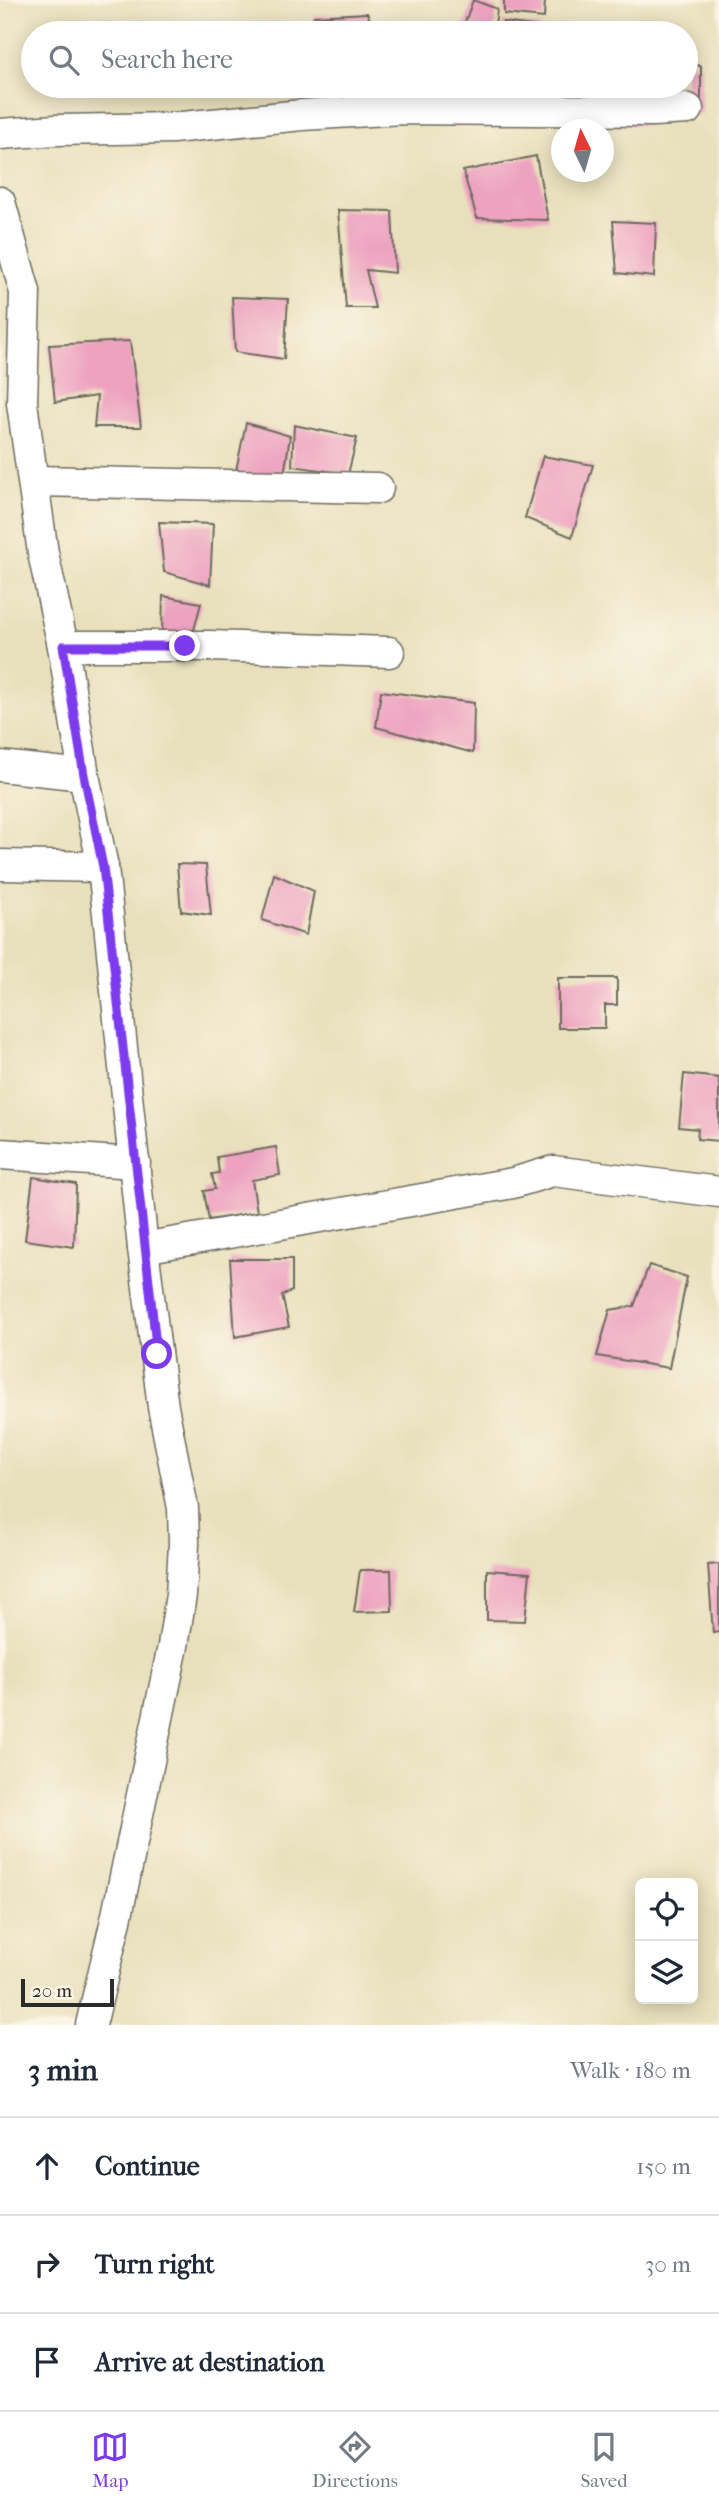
<!DOCTYPE html>
<meta charset="utf-8">
<style>
body{margin:0;font-family:"IM FELL French Canon",serif;background:#f2f2f3;color:#1f2937}
.controls{position:absolute;right:21px;bottom:21px;display:grid;overflow:hidden;border-radius:10px;box-shadow:0 4px 18px #0003}
.controls button{width:63px;height:63px;display:grid;place-items:center;padding:0;border:0;border-bottom:2px solid #e0e1e3;background:#fff;color:#1f2937;font:35px sans-serif}
.compass{position:absolute;left:551px;top:119px;width:63px;height:63px;border-radius:50%;background:#fff;box-shadow:0 4px 18px #0003;rotate:355deg}
.scale{position:absolute;left:21px;bottom:18px;width:93px;box-sizing:border-box;padding-left:7px;border:4px solid #2b2b2b;border-top:0;font-size:19px;line-height:24px;white-space:nowrap;color:#2b2b2b;-webkit-text-stroke:5px #fcf5e5;paint-order:stroke}
.stop{position:absolute;width:21px;height:21px;margin:-16px;border:5px solid #7c3aed;border-radius:50%;background:#fff}
.stop.end{background:#7c3aed;border-color:#fff;box-shadow:0 2px 7px #0008}
.list{margin:0;padding:0;list-style:none}
h2{display:flex;justify-content:space-between;align-items:center;height:91px;margin:0;padding:0 28px;font-size:30px}
h2 small{font-size:23px;font-weight:400;color:#747a83}
.list li{display:grid;grid-template-columns:46px 1fr auto;gap:21px;align-items:center;box-sizing:border-box;height:98px;padding:0 28px;border-top:2px solid #e0e1e3}
.list b{display:block;font-size:26px;white-space:nowrap}
.list em{font-size:23px;font-style:normal;color:#747a83}
.icon{flex:none;width:38px;height:38px;fill:none;stroke:currentColor;stroke-width:2;stroke-linecap:round;stroke-linejoin:round}
.map{position:relative;flex:none;width:719px;height:2025px;overflow:hidden}
.search{position:absolute;background:#fff;box-shadow:0 4px 18px #0003;left:21px;right:21px;top:21px;height:77px;display:flex;align-items:center;gap:18px;box-sizing:border-box;padding:0 24px;border-radius:38px;color:#747a83;font-size:26px}
.sheet{height:385px;background:#fff}
nav{display:flex;justify-content:space-around;align-items:center;box-sizing:border-box;height:98px;border-top:2px solid #e0e1e3;background:#fff;font-size:19px;color:#747a83}
nav a{display:grid;justify-items:center;gap:4px}
nav .on{color:#7c3aed}
.map>svg:first-child{display:block}
.building{fill:#eda2c0}
.lines{fill:none;stroke-linecap:round;stroke-linejoin:round}
.minor-casing{stroke:#6d6a5e;stroke-width:33}
.minor{stroke:#fff;stroke-width:30}
.route{stroke:#7c3aed;stroke-width:9}
</style>
<div class="map">
<svg width="719" height="2025" viewBox="0 0 719 2025">
<rect width="100%" height="100%" fill="#fcf5e5"/>
<filter id="ink" filterUnits="userSpaceOnUse"><feTurbulence type="fractalNoise" baseFrequency=".0143" numOctaves="2"/><feDisplacementMap in="SourceGraphic" scale="14" xChannelSelector="R" yChannelSelector="G"/><feConvolveMatrix kernelMatrix="1 2 1 2 8 2 1 2 1" color-interpolation-filters="sRGB"/></filter>
<filter id="wash" filterUnits="userSpaceOnUse"><feTurbulence type="fractalNoise" baseFrequency=".00686" numOctaves="4" result="noise"/><feDisplacementMap in="SourceGraphic" scale="28" xChannelSelector="R" yChannelSelector="G"/><feGaussianBlur stdDeviation="1.57" result="paint"/><feColorMatrix in="noise" values="0 0 0 0 0 0 0 0 0 0 0 0 0 0 0 0 0 1.4 0 .05"/><feComposite in="paint" operator="in"/></filter>
<g filter="url(#wash)">
<rect width="100%" height="100%" fill="#e8e0bc"/>
<g id="blocks">
<g class="building">
<polygon points="473,0 497,9 494,33 461,33"/>
<polygon points="504,0 545,0 544,18 504,14"/>
<polygon points="367,13 376,33 312,33 314,16"/>
<polygon points="503,22 541,27 540,33 502,33"/>
<polygon points="686,63 701,66 701,115 656,103 658,86 686,86"/>
<polygon points="589,86 645,86 645,125 588,124"/>
<polygon points="536,156 548,220 477,218 463,171"/>
<polygon points="338,210 392,211 395,273 366,270 375,308 346,308"/>
<polygon points="613,221 656,223 654,277 617,273"/>
<polygon points="232,297 288,299 284,359 235,352"/>
<polygon points="130,341 141,427 94,427 97,396 55,402 49,345"/>
<polygon points="246,423 290,436 283,482 235,475"/>
<polygon points="294,425 357,438 348,474 292,466"/>
<polygon points="543,456 593,465 572,537 525,518"/>
<polygon points="159,522 213,524 210,585 164,572"/>
<polygon points="163,596 201,603 193,634 162,633"/>
<polygon points="381,691 474,703 473,753 376,727"/>
<polygon points="177,864 206,865 211,915 181,911"/>
<polygon points="274,874 314,891 306,935 262,920"/>
<polygon points="558,978 617,978 617,1005 605,1005 605,1028 558,1028"/>
<polygon points="684,1074 719,1078 719,1141 697,1139 698,1129 679,1127"/>
<polygon points="276,1147 280,1175 252,1180 257,1212 209,1220 204,1191 215,1189 212,1174 219,1173 217,1157"/>
<polygon points="33,1177 76,1184 74,1247 25,1240"/>
<polygon points="230,1259 292,1259 292,1291 282,1295 289,1327 235,1337"/>
<polygon points="649,1265 687,1277 669,1368 597,1356 610,1310 634,1306"/>
<polygon points="719,1564 719,1632 713,1633 708,1565"/>
<polygon points="360,1570 391,1570 392,1611 354,1612"/>
<polygon points="487,1570 530,1573 525,1621 487,1620"/>
</g>
</g>
</g>
<g filter="url(#ink)">
<use href="#blocks" fill-opacity="0" stroke="#6d6a5e" stroke-width="2"/>
<g class="lines">
<g class="minor-casing">
<g id="minor">
<polyline points="0,134 56,130 172,128 302,115 403,109 653,111 688,109"/>
<polyline points="0,202 25,292 22,403 43,553 63,646 84,775 103,867 143,1248 163,1407 183,1508 184,1544 181,1595 173,1646 116,1920 91,2025"/>
<polyline points="34,481 378,488"/>
<polyline points="63,646 209,646 389,652"/>
<polyline points="0,766 84,775"/>
<polyline points="0,865 103,867"/>
<polyline points="0,1154 135,1163"/>
<polyline points="143,1248 513,1183 553,1171 719,1192"/>
</g>
</g>
<use href="#minor" class="minor"/>
</g>
</g>
<g class="lines" filter="url(#ink)">
<polyline class="route" points="157,1354 103,867 84,775 63,646 185,646"/>
</g>
</svg>
<div class="controls">
<button><svg class="icon" aria-label="locate" viewBox="0 0 24 24"><circle cx="12" cy="12" r="6"/><path d="M12 2v4M12 18v4M2 12h4M18 12h4"/></svg></button>
<button><svg class="icon" aria-label="layers" viewBox="0 0 24 24"><path d="M12 4l9 5-9 5-9-5zM3 14l9 5 9-5"/></svg></button>
</div>
<svg class="compass" viewBox="-18 -18 36 36"><path d="M0-13l5 13h-10z" fill="#e53935"/><path d="M0 13l5-13h-10z" fill="#747a83"/></svg>
<div class="scale">20 m</div>
<div class="stop" style="left:157px;top:1354px"></div>
<div class="stop end" style="left:185px;top:646px"></div>
<div class="search"><svg class="icon" aria-label="search" viewBox="0 0 24 24"><circle cx="10" cy="10" r="6"/><path d="M15 15l6 6"/></svg>Search here</div>
</div>
<section class="sheet">
<h2>3 min<small>Walk · 180 m</small></h2>
<ul class="list">
<li><svg class="icon" aria-label="ahead" viewBox="0 0 24 24"><path d="M12 20V5M6 11l6-6 6 6"/></svg><div><b>Continue</b></div><em>150 m</em></li>
<li><svg class="icon" aria-label="right" viewBox="0 0 24 24"><path d="M7 20v-9h11M14 6l5 5-5 5"/></svg><div><b>Turn right</b></div><em>30 m</em></li>
<li><svg class="icon" aria-label="arrive" viewBox="0 0 24 24"><path d="M6 21V4h12l-3 4 3 4H6"/></svg><div><b>Arrive at destination</b></div></li>
</ul>
</section>
<nav>
<a class="on"><svg class="icon" aria-label="map" viewBox="0 0 24 24"><path d="M3 6l6-2 6 2 6-2v14l-6 2-6-2-6 2zM9 4v14M15 6v14"/></svg>Map</a>
<a><svg class="icon" aria-label="directions" viewBox="0 0 24 24"><path d="M12 3l9 9-9 9-9-9zM9 14v-3h6M13 9l2 2-2 2"/></svg>Directions</a>
<a><svg class="icon" aria-label="saved" viewBox="0 0 24 24"><path d="M7 4h10v16l-5-4-5 4z"/></svg>Saved</a>
</nav>
